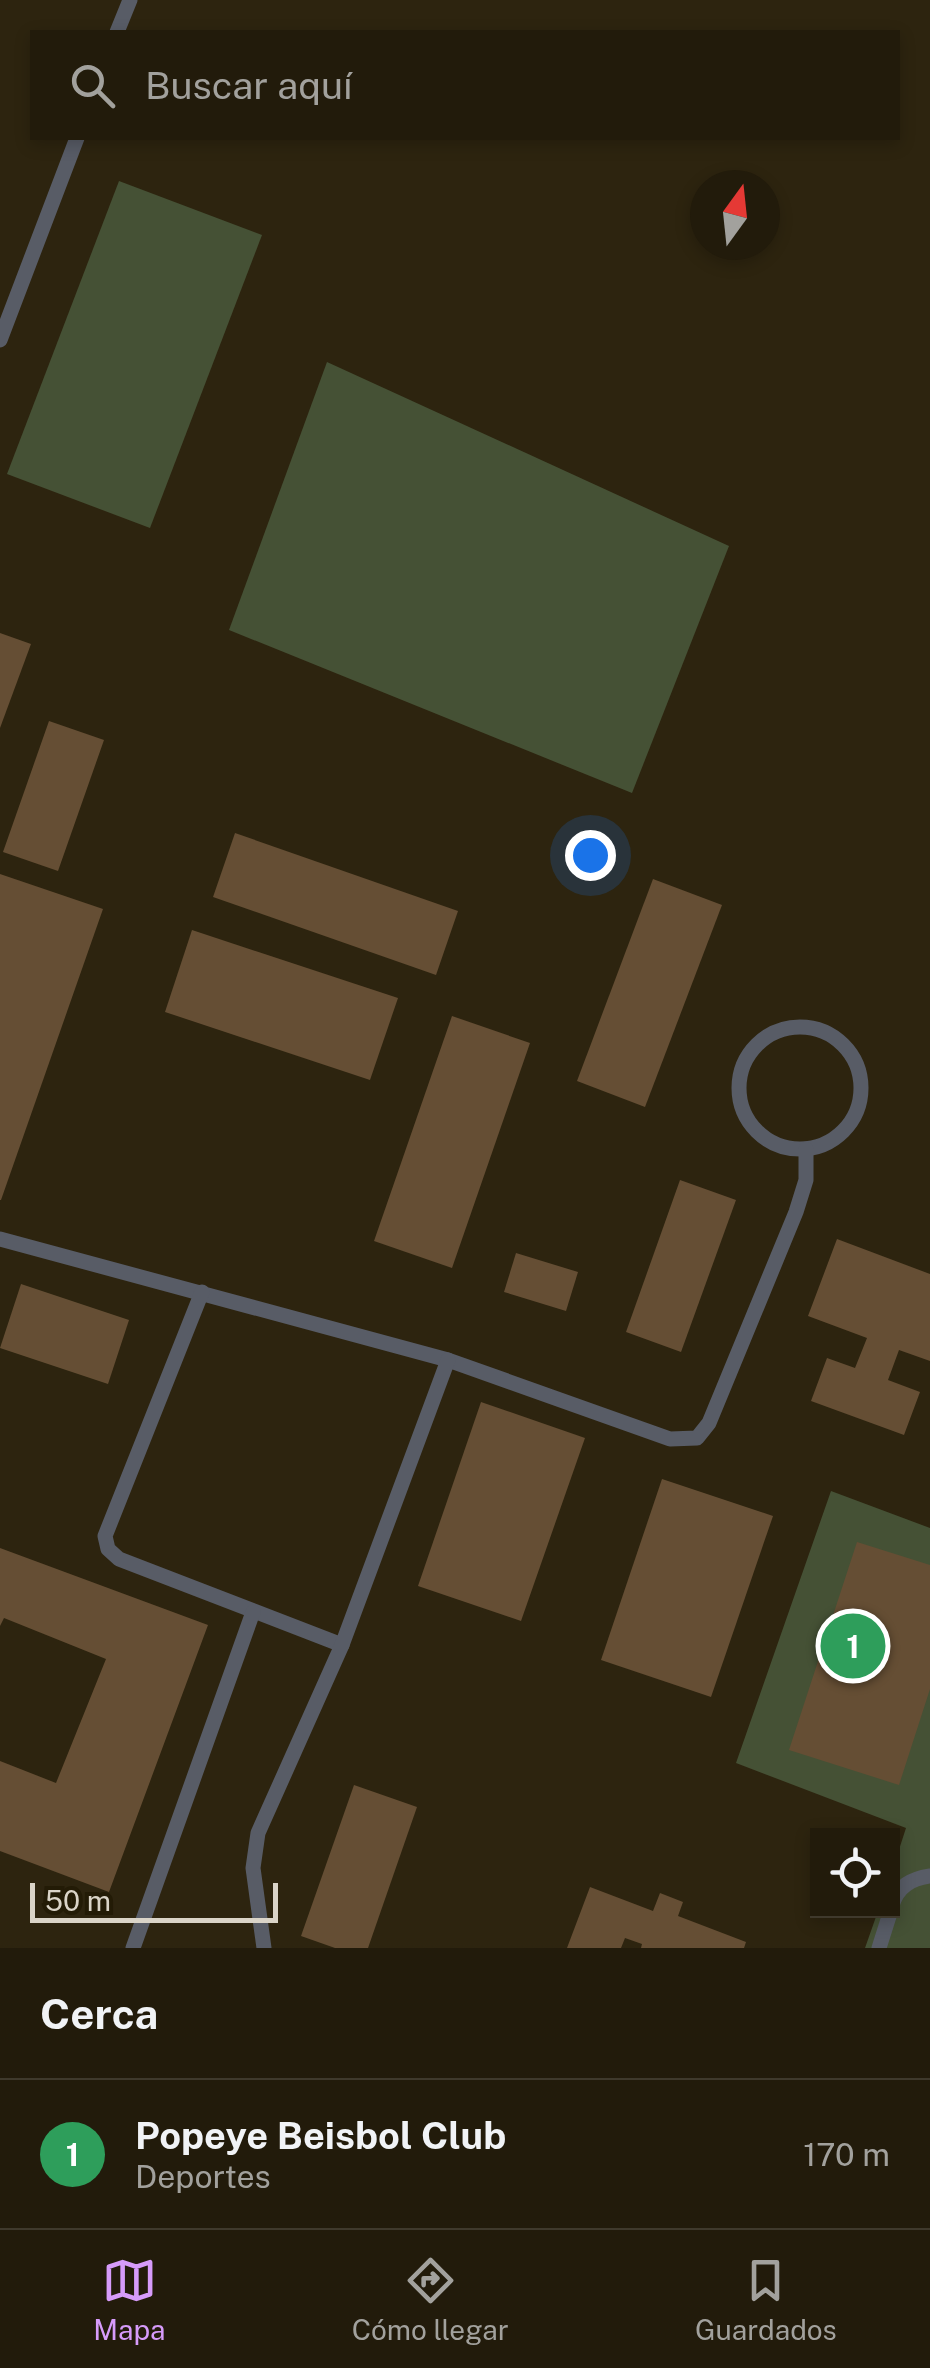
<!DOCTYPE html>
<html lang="es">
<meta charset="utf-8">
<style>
body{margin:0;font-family:"Public Sans",sans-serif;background:#2a2414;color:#f1f3f6}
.controls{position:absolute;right:30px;bottom:30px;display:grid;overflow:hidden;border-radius:0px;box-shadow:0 5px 15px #0003}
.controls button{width:90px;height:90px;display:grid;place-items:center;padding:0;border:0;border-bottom:2px solid #3f392c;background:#221b0b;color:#f1f3f6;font:50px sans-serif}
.compass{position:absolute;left:690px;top:170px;width:90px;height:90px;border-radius:50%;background:#221b0b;box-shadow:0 5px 15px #0003;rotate:15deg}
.scale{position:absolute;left:30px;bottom:25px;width:248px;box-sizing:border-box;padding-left:10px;border:5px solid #dad4c8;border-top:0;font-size:28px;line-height:35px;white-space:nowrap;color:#dad4c8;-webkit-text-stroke:8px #231b06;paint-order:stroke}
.you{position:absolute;left:590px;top:855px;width:35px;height:35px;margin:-25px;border:8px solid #fff;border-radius:50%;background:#1a73e8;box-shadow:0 0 0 15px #1a73e833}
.badge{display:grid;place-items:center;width:65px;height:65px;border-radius:50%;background:#d69bfa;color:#fff;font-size:32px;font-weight:700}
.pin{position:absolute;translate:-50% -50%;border:5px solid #fff;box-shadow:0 2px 10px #0006}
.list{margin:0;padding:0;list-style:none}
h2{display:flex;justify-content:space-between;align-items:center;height:130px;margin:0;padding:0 40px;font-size:42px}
h2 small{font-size:32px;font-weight:400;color:#a2a19d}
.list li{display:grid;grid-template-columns:65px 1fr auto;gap:30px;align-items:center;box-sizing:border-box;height:150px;padding:0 40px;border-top:2px solid #3f392c}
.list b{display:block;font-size:38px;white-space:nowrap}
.list p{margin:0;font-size:32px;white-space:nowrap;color:#a2a19d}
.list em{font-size:32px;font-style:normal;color:#a2a19d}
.icon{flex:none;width:55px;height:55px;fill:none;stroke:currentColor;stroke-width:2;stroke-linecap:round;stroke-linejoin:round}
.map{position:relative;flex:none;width:930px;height:1948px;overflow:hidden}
.search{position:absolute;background:#221b0b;box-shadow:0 5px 15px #0003;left:30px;right:30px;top:30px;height:110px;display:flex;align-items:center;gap:25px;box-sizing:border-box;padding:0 35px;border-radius:0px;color:#a2a19d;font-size:38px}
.sheet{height:280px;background:#221b0b}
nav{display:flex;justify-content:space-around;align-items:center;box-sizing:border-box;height:140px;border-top:2px solid #3f392c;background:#221b0b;font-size:28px;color:#a2a19d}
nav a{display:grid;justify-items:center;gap:5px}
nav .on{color:#d69bfa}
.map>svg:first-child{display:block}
.green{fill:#455135}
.building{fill:#654e34}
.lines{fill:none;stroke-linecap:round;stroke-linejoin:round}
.service{stroke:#585c66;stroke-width:15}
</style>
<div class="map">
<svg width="930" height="1948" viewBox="0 0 930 1948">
<rect width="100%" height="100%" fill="#2d240f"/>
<g class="green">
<polygon points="119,181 262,235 150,528 7,474"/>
<polygon points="327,362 729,546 632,793 229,630"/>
<polygon points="831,1491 930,1528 930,1948 865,1948 878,1911 892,1910 893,1868 906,1828 736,1763"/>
</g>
<g class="building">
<polygon points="0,633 31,644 0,728"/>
<polygon points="49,721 104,740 58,871 3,852"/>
<polygon points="235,833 458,911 436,975 213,897"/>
<polygon points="0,874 103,909 1,1200 0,1200"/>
<polygon points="653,879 722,905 645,1107 577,1081"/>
<polygon points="192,930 398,998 370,1080 165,1012"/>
<polygon points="452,1016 530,1043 452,1268 374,1241"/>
<polygon points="680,1180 736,1200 681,1352 626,1332"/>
<polygon points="837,1239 930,1274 930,1361 899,1350 888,1380 920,1392 904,1435 811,1401 827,1358 855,1368 867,1338 808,1316"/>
<polygon points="516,1253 578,1272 566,1311 504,1292"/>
<polygon points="21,1284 129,1320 108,1384 0,1348"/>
<polygon points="481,1402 585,1438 521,1621 418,1586"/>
<polygon points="662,1479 773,1516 711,1697 601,1660"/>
<polygon points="857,1542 930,1565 930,1689 899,1785 789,1750"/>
<polygon points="0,1548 208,1625 109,1892 0,1851 0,1761 56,1783 106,1659 4,1618 0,1626"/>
<polygon points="354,1785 417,1807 368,1948 335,1948 301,1936"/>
<polygon points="590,1887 653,1911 660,1893 683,1902 678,1916 746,1942 744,1948 641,1948 642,1944 625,1938 621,1948 567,1948"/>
</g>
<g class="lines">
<g class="service">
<polyline points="117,32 130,0"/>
<polyline points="0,340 77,138"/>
<circle cx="800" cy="1088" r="61"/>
<polyline points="0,1239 448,1360 670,1439 697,1438 709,1423 796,1212 806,1180 806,1149"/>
<polyline points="202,1292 105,1536 108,1549 119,1559 342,1645"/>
<path d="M892,1905C898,1886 911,1879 930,1876"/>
<polyline points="133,1948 253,1612"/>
<polyline points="264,1948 253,1868 258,1833 342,1645 448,1360"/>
<polyline points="879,1948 891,1910"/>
</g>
</g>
</svg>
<div class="controls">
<button><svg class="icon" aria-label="locate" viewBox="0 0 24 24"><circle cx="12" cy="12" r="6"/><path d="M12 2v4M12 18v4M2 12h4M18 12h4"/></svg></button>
</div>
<svg class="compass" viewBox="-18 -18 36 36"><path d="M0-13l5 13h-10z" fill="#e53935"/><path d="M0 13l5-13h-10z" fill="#a2a19d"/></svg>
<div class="scale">50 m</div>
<div class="you"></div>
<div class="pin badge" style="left:853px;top:1646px;background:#2e9e5b">1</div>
<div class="search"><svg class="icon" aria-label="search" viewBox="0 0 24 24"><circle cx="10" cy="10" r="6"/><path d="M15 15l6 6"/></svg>Buscar aquí</div>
</div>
<section class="sheet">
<h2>Cerca<small></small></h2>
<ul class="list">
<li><span class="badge" style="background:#2e9e5b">1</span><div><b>Popeye Beisbol Club</b><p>Deportes</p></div><em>170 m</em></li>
</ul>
</section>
<nav>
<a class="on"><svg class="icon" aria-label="map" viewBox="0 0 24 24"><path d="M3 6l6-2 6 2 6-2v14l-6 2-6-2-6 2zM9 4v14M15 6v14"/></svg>Mapa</a>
<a><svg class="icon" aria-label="directions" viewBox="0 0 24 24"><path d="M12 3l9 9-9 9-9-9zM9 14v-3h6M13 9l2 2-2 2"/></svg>Cómo llegar</a>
<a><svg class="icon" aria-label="saved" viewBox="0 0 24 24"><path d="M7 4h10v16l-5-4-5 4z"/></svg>Guardados</a>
</nav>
